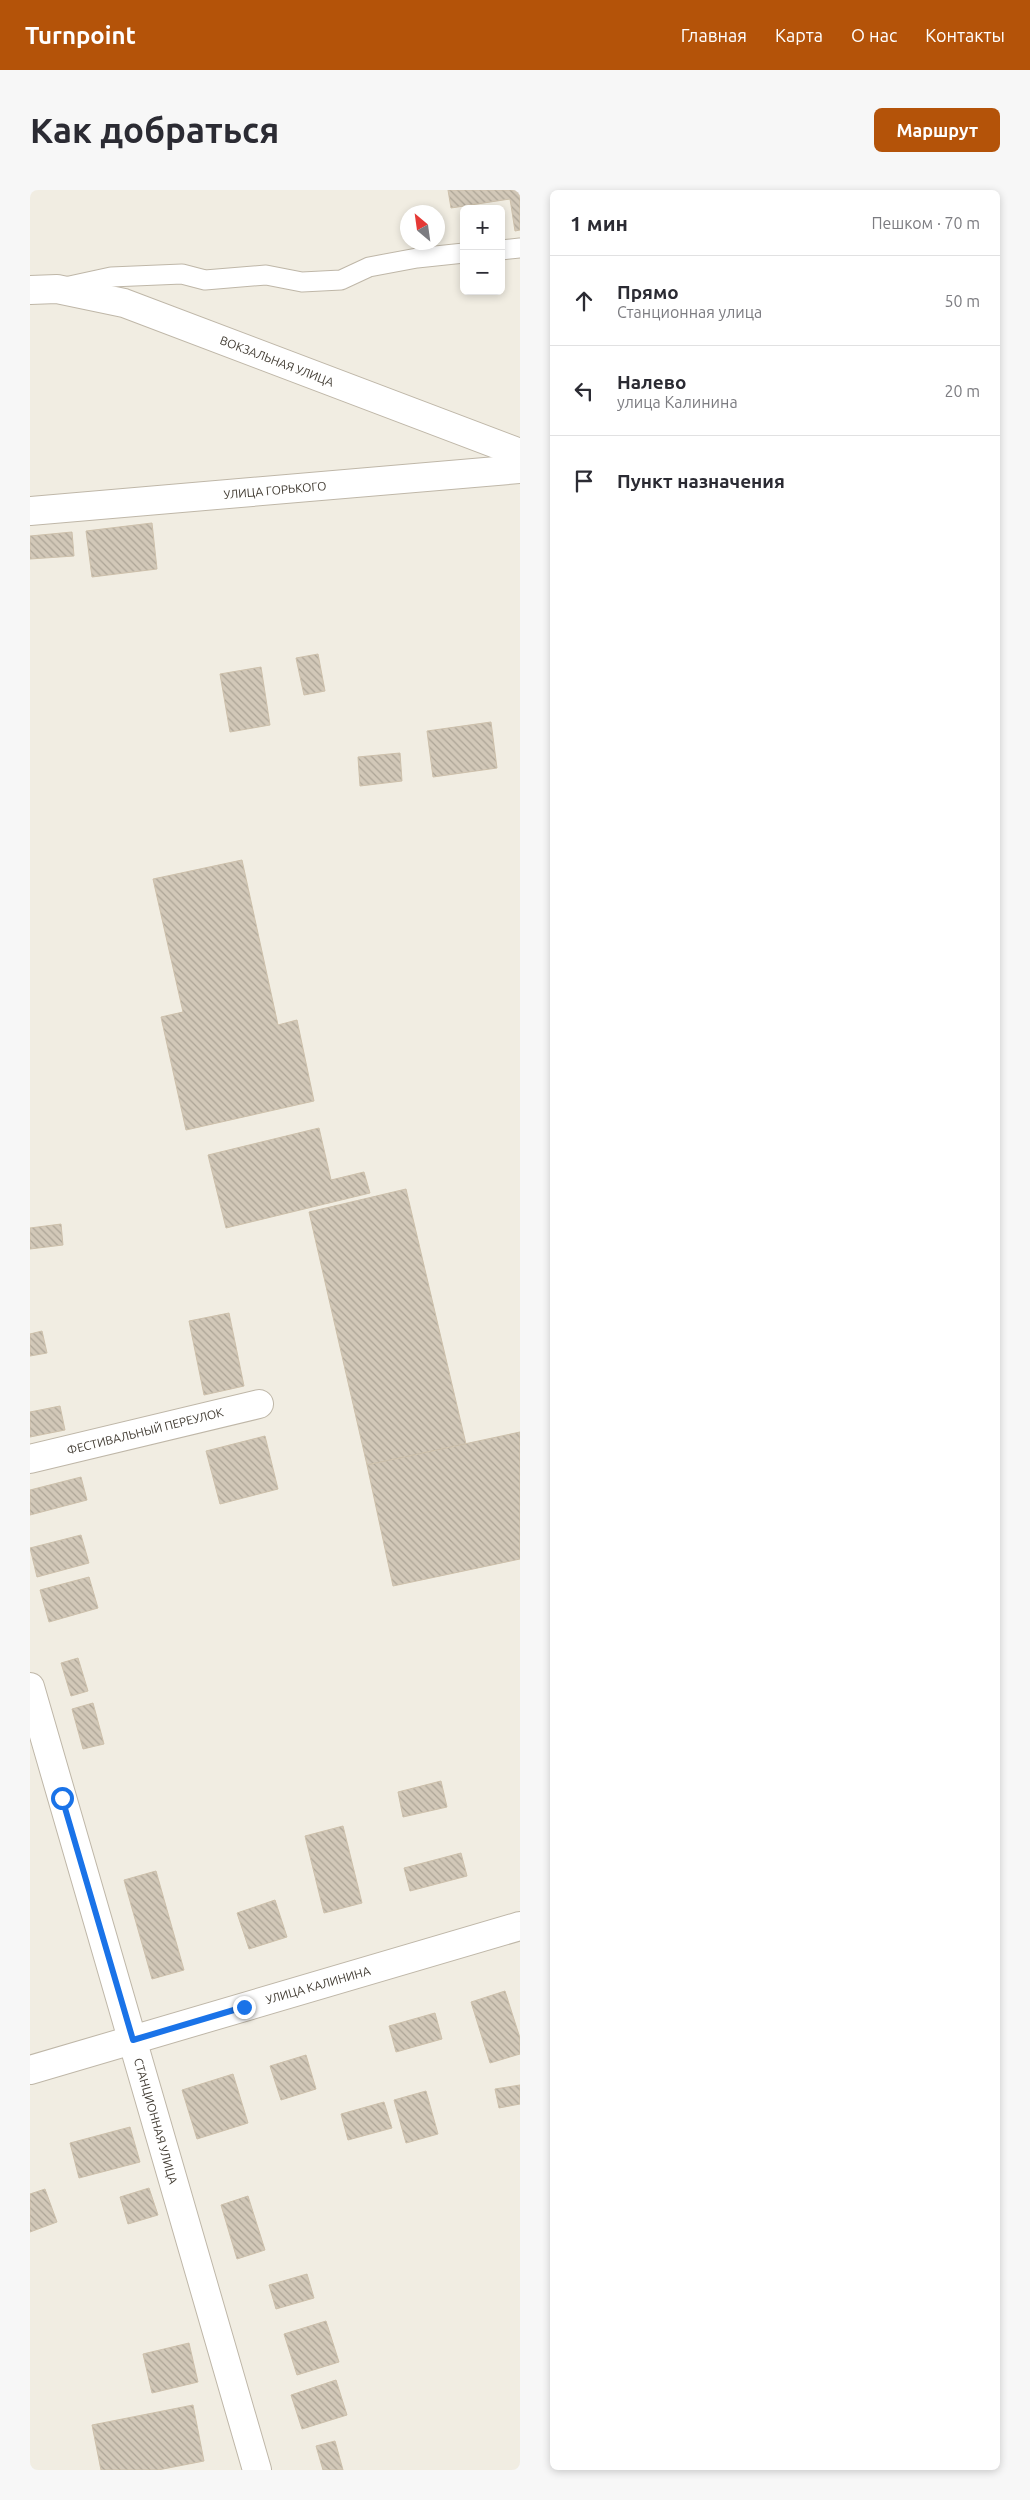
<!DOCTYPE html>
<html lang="ru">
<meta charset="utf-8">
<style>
body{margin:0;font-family:Ubuntu,sans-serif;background:#f7f7f7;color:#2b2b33}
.controls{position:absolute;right:15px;top:15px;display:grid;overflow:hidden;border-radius:8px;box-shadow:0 2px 8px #0003}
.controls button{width:45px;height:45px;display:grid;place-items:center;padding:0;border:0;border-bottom:1px solid #e1e1e2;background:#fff;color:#2b2b33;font:25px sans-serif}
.compass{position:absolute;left:370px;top:15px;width:45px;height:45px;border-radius:50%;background:#fff;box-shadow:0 2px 8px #0003;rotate:331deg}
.stop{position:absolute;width:15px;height:15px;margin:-11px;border:4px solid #1a73e8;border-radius:50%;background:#fff}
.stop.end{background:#1a73e8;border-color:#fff;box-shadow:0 1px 5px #0008}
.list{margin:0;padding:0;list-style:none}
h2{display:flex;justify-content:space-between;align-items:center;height:65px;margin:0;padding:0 20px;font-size:21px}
h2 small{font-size:16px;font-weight:400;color:#7c7c81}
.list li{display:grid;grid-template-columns:32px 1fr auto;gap:15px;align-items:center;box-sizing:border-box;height:90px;padding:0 20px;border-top:1px solid #e1e1e2}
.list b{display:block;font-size:19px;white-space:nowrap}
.list p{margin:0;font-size:16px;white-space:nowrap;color:#7c7c81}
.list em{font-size:16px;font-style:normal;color:#7c7c81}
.icon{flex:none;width:28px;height:28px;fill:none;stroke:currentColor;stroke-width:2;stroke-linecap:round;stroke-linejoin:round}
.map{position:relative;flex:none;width:490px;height:2280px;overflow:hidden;border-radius:8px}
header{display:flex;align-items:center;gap:30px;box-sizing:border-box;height:70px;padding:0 25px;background:#b45309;color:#fff}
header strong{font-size:24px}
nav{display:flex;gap:28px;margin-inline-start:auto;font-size:18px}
.intro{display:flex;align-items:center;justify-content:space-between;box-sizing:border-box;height:120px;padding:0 30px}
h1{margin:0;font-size:35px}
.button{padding:12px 22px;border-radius:8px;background:#b45309;color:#fff;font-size:18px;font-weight:700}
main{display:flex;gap:30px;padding:0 30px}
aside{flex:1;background:#fff;border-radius:8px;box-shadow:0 2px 8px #0003}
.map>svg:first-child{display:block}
.building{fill:url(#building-back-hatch);stroke:#cdc0ab}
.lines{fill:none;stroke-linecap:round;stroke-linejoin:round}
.lane-casing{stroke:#bfb7a8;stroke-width:21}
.street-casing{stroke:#bfb7a8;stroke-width:30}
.lane{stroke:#fff;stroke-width:19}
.street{stroke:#fff;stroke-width:28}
.route{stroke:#1a73e8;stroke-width:6}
.labels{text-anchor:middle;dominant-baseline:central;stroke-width:4;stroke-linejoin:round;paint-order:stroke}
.street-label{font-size:12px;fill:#423c33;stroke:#fff}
</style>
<header>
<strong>Turnpoint</strong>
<nav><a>Главная</a><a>Карта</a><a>О нас</a><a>Контакты</a></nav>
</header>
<div class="intro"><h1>Как добраться</h1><a class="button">Маршрут</a></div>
<main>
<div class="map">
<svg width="490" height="2280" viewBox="0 0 490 2280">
<defs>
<pattern id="building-back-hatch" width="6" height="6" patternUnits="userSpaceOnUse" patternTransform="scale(1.25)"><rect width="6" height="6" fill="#d2c8b8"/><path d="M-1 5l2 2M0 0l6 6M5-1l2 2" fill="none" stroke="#aca496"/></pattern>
</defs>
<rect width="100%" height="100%" fill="#f1ede2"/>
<g class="building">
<polygon points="418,0 490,0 490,40 485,41 480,9 421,18"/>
<polygon points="122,333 127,379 62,387 56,341"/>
<polygon points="42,342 44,366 0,369 0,346"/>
<polygon points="288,464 295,501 274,505 266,468"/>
<polygon points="231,477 240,535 200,542 190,484"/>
<polygon points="461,532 467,578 403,587 397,541"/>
<polygon points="370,563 372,591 330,596 328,567"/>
<polygon points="212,670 248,835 267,830 284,911 156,940 131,827 153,822 123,689"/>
<polygon points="289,938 301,990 334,982 340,1003 196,1038 178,965"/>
<polygon points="376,999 436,1254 337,1275 279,1022"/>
<polygon points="31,1034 33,1055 0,1059 0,1038"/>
<polygon points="199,1123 214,1196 174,1205 159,1131"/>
<polygon points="12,1141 17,1163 0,1166 0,1144"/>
<polygon points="30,1216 35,1240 0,1247 0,1222"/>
<polygon points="490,1242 490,1369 363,1396 337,1275"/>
<polygon points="235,1246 248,1299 190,1314 176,1261"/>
<polygon points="51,1287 57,1310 0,1325 0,1300"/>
<polygon points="51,1345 59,1373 7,1387 0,1358"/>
<polygon points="59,1387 68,1418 19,1432 10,1400"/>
<polygon points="48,1468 58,1501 41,1506 31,1473"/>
<polygon points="63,1513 74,1554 53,1559 42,1519"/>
<polygon points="411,1591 417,1617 373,1627 368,1602"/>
<polygon points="313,1636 332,1713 294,1723 275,1646"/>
<polygon points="431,1663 437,1686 380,1701 374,1678"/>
<polygon points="126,1681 154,1780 122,1789 94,1690"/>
<polygon points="245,1710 257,1747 219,1759 207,1723"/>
<polygon points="475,1801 490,1848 490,1864 460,1873 441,1812"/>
<polygon points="405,1823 412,1849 366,1862 359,1836"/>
<polygon points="276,1865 286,1899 251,1910 240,1876"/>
<polygon points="203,1884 218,1933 167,1949 152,1900"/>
<polygon points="490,1895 490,1914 469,1918 465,1899"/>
<polygon points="396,1901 408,1944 376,1953 364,1910"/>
<polygon points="354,1912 362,1938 318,1950 311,1924"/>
<polygon points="100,1937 110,1972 49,1988 40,1953"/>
<polygon points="119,1998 128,2025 98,2034 90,2007"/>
<polygon points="15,1999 27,2032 0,2042 0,2004"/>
<polygon points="218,2006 235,2060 207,2069 191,2015"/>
<polygon points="277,2084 284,2108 246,2119 239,2095"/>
<polygon points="296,2131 309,2172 267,2185 254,2144"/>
<polygon points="159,2153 168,2192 122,2203 113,2164"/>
<polygon points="306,2190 317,2225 272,2239 261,2205"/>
<polygon points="163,2215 174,2271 128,2280 71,2280 62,2235"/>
<polygon points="305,2251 313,2280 293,2280 286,2256"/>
</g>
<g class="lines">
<g class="lane-casing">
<g id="lane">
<polyline points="471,60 490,58"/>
<polyline points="35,97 81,87 152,84 175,90 236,85 272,92 311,90 339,77 387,68 434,63"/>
</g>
</g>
<g class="street-casing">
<g id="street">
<polyline points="0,100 27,99 94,113 490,263"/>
<polyline points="0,321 490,279"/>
<polyline points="0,1269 229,1214"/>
<polyline points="0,1497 227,2280"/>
<polyline points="0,1880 490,1736"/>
</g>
</g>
<use href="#lane" class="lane"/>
<use href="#street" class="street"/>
</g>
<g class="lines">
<polyline class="route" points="32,1608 103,1850 214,1817"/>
</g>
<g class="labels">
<g class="street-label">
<text transform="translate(247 171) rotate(21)">ВОКЗАЛЬНАЯ УЛИЦА</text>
<text transform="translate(245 300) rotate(-5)">УЛИЦА ГОРЬКОГО</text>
<text transform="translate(115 1241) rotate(-14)">ФЕСТИВАЛЬНЫЙ ПЕРЕУЛОК</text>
<text transform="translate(288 1795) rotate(-16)">УЛИЦА КАЛИНИНА</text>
<text transform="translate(126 1931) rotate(74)">СТАНЦИОННАЯ УЛИЦА</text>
</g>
</g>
</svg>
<div class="controls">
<button>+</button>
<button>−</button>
</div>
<svg class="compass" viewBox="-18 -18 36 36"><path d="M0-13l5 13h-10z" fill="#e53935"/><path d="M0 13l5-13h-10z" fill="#7c7c81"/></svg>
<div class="stop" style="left:32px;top:1608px"></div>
<div class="stop end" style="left:214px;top:1817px"></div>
</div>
<aside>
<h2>1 мин<small>Пешком · 70 m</small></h2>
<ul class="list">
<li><svg class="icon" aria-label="ahead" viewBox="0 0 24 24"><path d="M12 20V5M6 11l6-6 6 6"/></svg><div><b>Прямо</b><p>Станционная улица</p></div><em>50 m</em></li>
<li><svg class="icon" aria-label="left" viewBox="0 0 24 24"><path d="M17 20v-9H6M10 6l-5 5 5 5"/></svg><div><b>Налево</b><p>улица Калинина</p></div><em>20 m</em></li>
<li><svg class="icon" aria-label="arrive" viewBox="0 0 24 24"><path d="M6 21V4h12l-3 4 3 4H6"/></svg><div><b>Пункт назначения</b></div></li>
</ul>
</aside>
</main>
